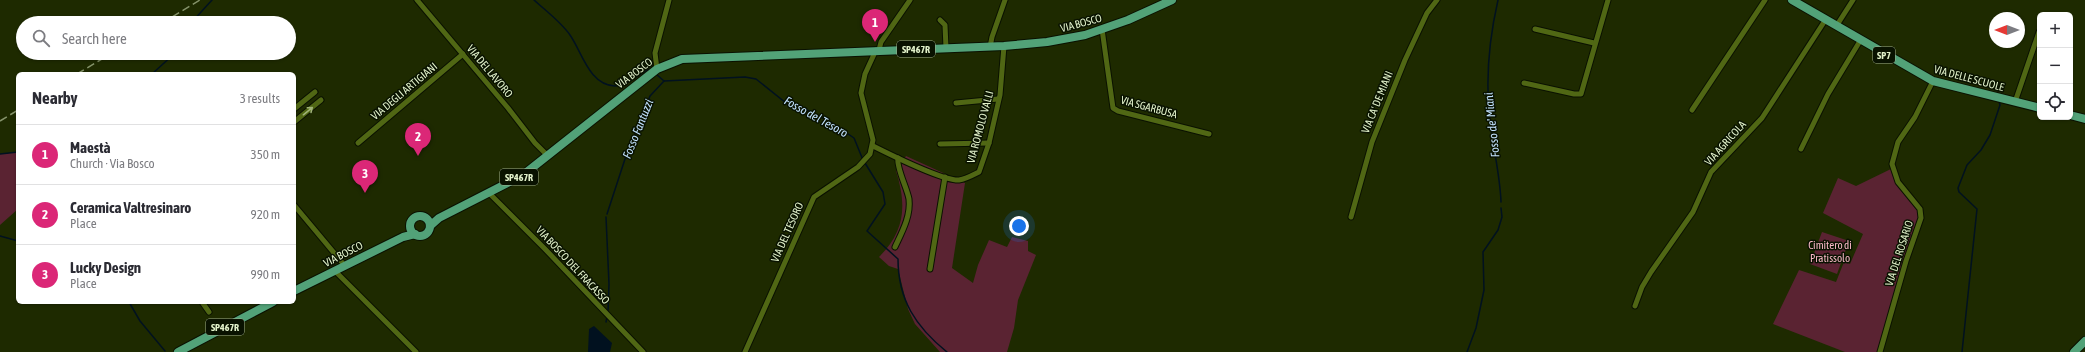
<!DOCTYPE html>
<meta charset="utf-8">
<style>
body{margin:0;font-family:"Asap Condensed",sans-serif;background:#f7f7f7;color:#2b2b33}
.controls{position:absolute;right:12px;top:12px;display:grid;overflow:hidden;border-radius:6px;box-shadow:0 1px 3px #0004}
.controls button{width:36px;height:36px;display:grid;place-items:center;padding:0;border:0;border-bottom:1px solid #e1e1e2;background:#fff;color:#2b2b33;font:20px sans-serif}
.compass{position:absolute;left:1989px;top:12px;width:36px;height:36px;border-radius:50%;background:#fff;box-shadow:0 1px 3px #0004;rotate:270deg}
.you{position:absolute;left:1019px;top:226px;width:14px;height:14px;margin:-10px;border:3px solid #fff;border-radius:50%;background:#1a73e8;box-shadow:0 0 0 6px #1a73e833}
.badge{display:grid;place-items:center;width:26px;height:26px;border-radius:50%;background:#db2777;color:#fff;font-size:13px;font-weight:700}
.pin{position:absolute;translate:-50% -33px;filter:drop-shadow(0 1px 2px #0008)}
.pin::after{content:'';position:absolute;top:21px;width:14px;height:12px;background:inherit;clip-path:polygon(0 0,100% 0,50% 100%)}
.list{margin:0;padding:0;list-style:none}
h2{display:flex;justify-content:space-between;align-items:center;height:52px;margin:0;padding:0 16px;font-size:17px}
h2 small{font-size:13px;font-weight:400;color:#7c7c81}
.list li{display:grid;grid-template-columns:26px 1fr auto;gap:12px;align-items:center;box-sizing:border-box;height:60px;padding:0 16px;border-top:1px solid #e1e1e2}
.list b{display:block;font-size:15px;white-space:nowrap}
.list p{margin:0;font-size:13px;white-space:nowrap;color:#7c7c81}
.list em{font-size:13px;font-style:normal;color:#7c7c81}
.icon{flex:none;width:22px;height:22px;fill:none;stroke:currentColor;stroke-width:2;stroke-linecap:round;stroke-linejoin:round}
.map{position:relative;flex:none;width:2085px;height:352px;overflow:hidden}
.search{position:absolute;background:#fff;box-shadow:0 1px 3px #0004;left:16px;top:16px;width:280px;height:44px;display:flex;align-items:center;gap:10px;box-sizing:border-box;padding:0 14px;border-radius:22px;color:#7c7c81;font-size:15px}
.panel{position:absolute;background:#fff;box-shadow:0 1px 3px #0004;left:16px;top:72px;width:280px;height:232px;border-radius:6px}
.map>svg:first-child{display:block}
.green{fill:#5a2332}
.water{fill:#01111f}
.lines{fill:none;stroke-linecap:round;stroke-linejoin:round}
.stream{stroke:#01111f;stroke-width:1.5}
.street-casing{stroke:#0a1100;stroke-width:7}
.primary-casing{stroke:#0a1100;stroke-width:10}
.street{stroke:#506714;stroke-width:5}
.primary{stroke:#52a278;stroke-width:8}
.rail{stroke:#85936a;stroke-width:1.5;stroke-dasharray:8 4;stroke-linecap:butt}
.oneway{stroke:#a0b378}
.labels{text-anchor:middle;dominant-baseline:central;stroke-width:3;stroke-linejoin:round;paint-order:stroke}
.shield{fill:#091200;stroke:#a0ae8d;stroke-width:1}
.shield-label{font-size:10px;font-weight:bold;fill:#e1f1c9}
.street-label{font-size:11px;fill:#e1f1c9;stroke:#091200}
.park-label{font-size:11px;fill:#fab9c7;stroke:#091200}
.water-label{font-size:12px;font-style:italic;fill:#c2e2fd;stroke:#091200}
</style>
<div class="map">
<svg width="2085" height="352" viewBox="0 0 2085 352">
<rect width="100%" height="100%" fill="#1e2a00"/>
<g class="green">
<polygon points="18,152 18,209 0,225 0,154"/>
<path d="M906,156L965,183L952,268L973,283L978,265L989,240L1007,247L1012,237L1028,241V251L1036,255L1018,300L1014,328L1007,352H940L915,324L908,309L898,269L889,266L879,257C905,231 907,206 896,171Z"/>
<polygon points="1893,168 1918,210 1921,224 1879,352 1845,352 1773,324 1799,270 1836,282 1844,262 1850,264 1863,234 1823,213 1838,178 1856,186"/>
<polygon points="1822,232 1849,241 1837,274 1810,264"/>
</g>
<polygon class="water" points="594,326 612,343 610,352 588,352 589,329"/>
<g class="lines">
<g class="stream">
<path d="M534,0C546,11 561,22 570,35C582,52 589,85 615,86C628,86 639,73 650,69"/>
<path d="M1498,0C1490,35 1486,75 1489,110C1491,141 1500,171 1501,202"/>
<polyline points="191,23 212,0"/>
<polyline points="152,74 175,53"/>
<polyline points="664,81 745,77 756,79 791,107 807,110 829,121 854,138 863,160"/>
<polyline points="0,154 18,152"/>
<path d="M865,163L883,192L885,204L867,231L898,259C898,300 916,327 947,352"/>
<polyline points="607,214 625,159 650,96 664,81 656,74"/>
<polyline points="606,217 609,284 608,312"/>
<polyline points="0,236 18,241"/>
<polyline points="129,302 140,321 165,351"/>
<polyline points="606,322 607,317"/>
<polyline points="1467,352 1476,328 1484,290 1483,252 1498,230 1502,217 1501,208"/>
<polyline points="1962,352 1977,209 1959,192 1958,188 1967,165 1981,150 1990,135 2000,105 1999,101"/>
</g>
<g class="street-casing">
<g id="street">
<polyline points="417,0 508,108 535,143 548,156"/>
<polyline points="940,20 945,25 946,48"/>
<polyline points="1837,25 1853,0"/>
<polyline points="1102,29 1113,108 1118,111 1209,134"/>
<polyline points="1535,29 1594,43"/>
<polyline points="990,47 992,37 1005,0"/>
<polyline points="879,50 881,42 910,0"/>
<polyline points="657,69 655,53 669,0"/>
<polyline points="1524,83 1574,94 1581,94 1608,0"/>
<polyline points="2015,102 2039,32"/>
<polyline points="956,103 998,99"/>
<polyline points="294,109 315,92"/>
<polyline points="1692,110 1765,0"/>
<polyline points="294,122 321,100"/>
<polyline points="358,143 463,54"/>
<polyline points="940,144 989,143"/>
<path d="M873,146C889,154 944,181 959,180C966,179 973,175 979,172L989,143L1000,95L1004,46"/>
<polyline points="1801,149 1828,94 1860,41"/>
<polyline points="489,193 545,249 643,352"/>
<polyline points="294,205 345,266"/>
<polyline points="1351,217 1372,142 1405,60 1427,13 1437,0"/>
<path d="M895,247C902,232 911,216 909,199C907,188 896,167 898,158"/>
<polyline points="930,269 945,177"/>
<polyline points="335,271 416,352"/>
<polyline points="202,302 209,312"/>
<polyline points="1635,306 1642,287 1651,272 1693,212 1711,172 1762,118 1826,19"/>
<polyline points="745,352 814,197 858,167 870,154 873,140 861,93 865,74 876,50"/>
<polyline points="1880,352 1906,261 1921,218 1920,209 1898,182 1892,164 1898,142 1915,117 1933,81"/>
</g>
</g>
<g class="primary-casing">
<g id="primary">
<polyline points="1792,0 1933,81 2040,108"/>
<polyline points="2070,115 2085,119"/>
<circle cx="420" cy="226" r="10"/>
<polyline points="430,226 439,218 523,175 657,69 682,59 1004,46 1047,42 1085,35 1128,20 1172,0"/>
<polyline points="294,291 403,237 415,234"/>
<polyline points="178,352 273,302"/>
<polyline points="2074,352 2085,341"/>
</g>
</g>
<use href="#street" class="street"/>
<use href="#primary" class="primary"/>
<g class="rail">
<polyline points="162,23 200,0"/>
<polyline points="77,74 112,53"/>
<polyline points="0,121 18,110"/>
</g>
</g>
<defs><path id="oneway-shaft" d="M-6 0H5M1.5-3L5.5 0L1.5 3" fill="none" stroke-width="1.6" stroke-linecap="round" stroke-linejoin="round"/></defs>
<use class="oneway" href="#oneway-shaft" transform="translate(308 111) rotate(-39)"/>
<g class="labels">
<g class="shield">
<rect x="897" y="41" width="38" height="16" rx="3"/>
<rect x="1873" y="47" width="22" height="16" rx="3"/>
<rect x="500" y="169" width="38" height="16" rx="3"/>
<rect x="206" y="319" width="38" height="16" rx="3"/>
</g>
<g class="shield-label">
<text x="916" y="49">SP467R</text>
<text x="1884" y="55">SP7</text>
<text x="519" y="177">SP467R</text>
<text x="225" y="327">SP467R</text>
</g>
<g class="street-label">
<text transform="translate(1081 23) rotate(-15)">VIA BOSCO</text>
<text transform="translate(490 71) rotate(50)">VIA DEL LAVORO</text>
<text transform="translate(634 73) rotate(-37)">VIA BOSCO</text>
<text transform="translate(1969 78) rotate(15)">VIA DELLE SCUOLE</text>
<text transform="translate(404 91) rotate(-40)">VIA DEGLI ARTIGIANI</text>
<text transform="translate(1377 102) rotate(-68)">VIA CA' DE MIANI</text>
<text transform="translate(1149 107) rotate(15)">VIA SGARBUSA</text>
<text transform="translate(980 127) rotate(-75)">VIA ROMOLO VALLI</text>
<text transform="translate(1725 143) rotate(-48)">VIA AGRICOLA</text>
<text transform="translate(787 232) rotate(-66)">VIA DEL TESORO</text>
<text transform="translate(1899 253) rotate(-72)">VIA DEL ROSARIO</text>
<text transform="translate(343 254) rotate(-27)">VIA BOSCO</text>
<text transform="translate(573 265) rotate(47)">VIA BOSCO DEL FRACASSO</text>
</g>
<g class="park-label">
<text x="1830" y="245">Cimitero di<tspan x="1830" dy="13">Pratissolo</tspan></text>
</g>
<g class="water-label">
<text transform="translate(816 117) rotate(29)">Fosso del Tesoro</text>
<text transform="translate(1492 125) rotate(-96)">Fosso de' Miani</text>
<text transform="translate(638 129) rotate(-68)">Fosso Fantuzzi</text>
</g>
</g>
</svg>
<div class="controls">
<button>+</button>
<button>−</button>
<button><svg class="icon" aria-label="locate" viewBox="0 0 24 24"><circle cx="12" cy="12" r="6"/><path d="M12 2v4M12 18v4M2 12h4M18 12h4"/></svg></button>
</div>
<svg class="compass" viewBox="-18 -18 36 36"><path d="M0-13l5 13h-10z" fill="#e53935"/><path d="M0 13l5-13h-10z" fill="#7c7c81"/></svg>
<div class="you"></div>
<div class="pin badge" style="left:875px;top:42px">1</div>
<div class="pin badge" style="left:418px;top:156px">2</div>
<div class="pin badge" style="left:365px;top:193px">3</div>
<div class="search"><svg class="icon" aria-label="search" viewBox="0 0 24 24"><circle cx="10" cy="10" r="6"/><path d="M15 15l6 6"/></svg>Search here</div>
<section class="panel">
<h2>Nearby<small>3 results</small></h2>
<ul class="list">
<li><span class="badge">1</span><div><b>Maestà</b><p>Church · Via Bosco</p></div><em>350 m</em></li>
<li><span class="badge">2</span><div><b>Ceramica Valtresinaro</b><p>Place</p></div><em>920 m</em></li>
<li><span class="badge">3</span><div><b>Lucky Design</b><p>Place</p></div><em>990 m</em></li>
</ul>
</section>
</div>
